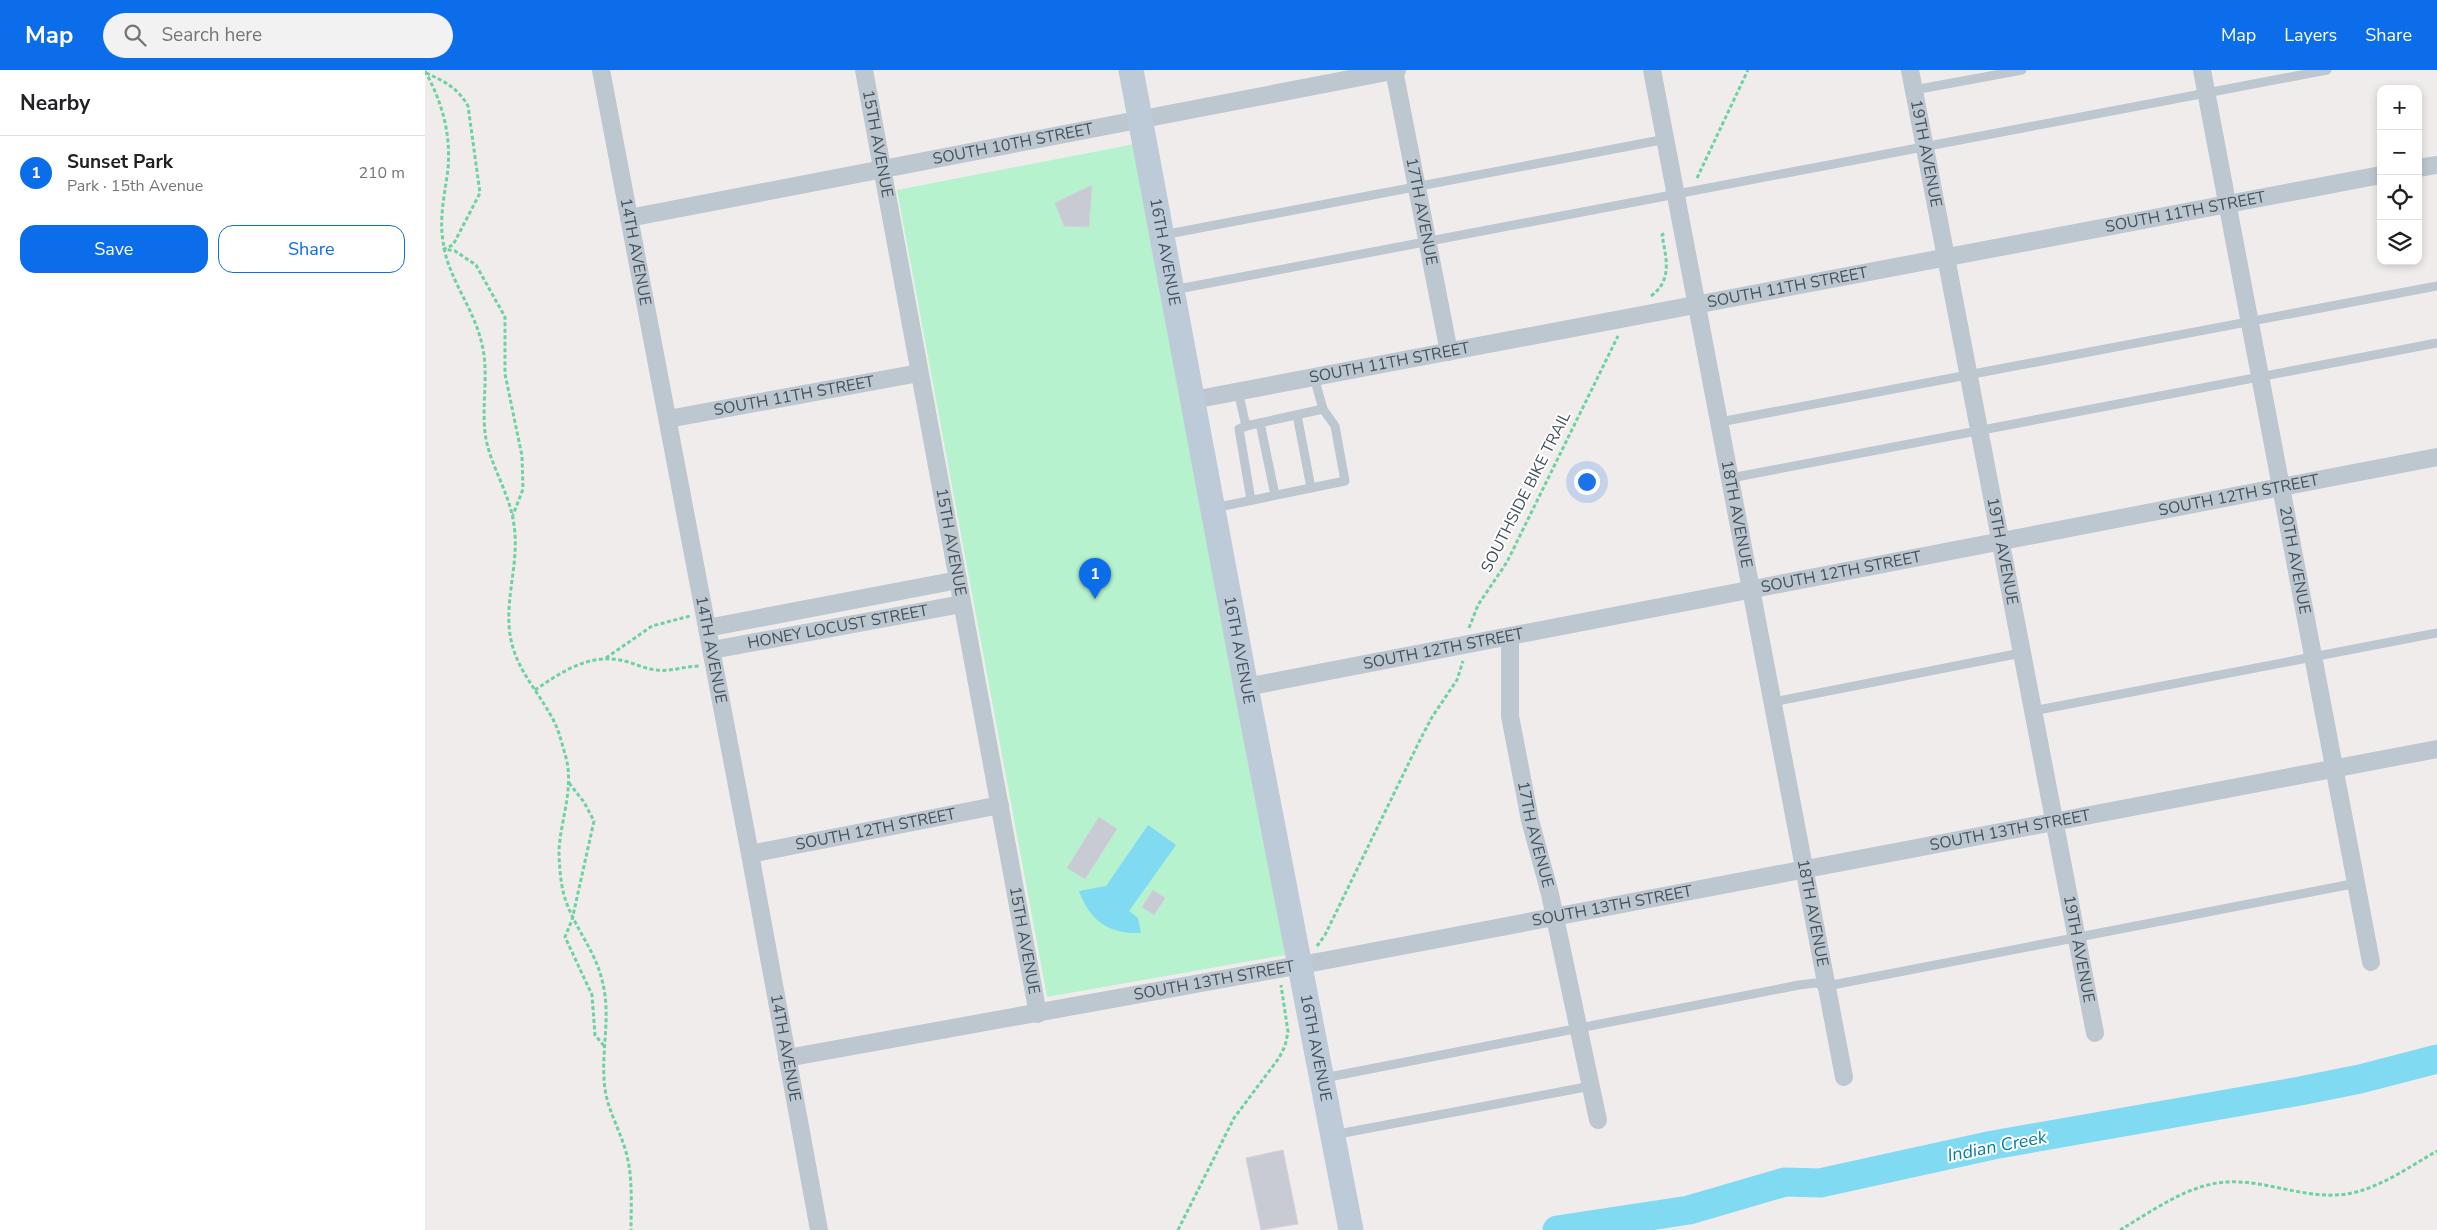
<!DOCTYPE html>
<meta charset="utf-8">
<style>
body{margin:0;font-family:"Nunito Sans",sans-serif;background:#f2f2f2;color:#202124}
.controls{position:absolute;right:15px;top:15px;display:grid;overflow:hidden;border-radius:10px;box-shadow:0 2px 8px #0003}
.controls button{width:45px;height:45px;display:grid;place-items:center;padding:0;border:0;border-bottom:1px solid #e0e0e0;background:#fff;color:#202124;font:25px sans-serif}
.you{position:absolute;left:1161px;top:411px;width:18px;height:18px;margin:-12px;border:4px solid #fff;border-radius:50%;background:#1a73e8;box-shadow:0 0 0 8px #1a73e833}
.badge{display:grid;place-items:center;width:32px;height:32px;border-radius:50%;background:#0c6deb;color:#fff;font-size:16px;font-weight:700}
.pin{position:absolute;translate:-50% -41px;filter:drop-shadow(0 1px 2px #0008)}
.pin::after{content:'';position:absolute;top:26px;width:18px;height:15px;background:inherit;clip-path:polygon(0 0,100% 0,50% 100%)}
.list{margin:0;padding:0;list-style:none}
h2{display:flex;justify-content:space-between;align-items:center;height:65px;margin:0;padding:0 20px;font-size:21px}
h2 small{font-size:16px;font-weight:400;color:#757577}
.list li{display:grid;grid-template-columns:32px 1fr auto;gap:15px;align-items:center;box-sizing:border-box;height:75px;padding:0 20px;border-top:1px solid #e0e0e0}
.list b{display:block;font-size:19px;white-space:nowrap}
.list p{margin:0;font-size:16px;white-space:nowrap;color:#757577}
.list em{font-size:16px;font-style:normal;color:#757577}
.actions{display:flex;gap:10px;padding:15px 20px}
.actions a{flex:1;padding:11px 0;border:1px solid #0c6deb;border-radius:15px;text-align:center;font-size:18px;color:#0c6deb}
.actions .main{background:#0c6deb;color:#fff}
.icon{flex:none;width:28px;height:28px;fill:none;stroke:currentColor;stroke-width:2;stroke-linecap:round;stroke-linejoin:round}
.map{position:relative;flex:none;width:2012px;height:1160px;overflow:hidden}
header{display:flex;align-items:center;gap:30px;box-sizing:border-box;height:70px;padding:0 25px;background:#0c6deb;color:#fff}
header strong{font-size:24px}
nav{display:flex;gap:28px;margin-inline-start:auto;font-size:18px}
.search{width:350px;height:45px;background:#f2f2f2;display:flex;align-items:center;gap:12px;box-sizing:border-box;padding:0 18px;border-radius:28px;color:#757577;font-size:19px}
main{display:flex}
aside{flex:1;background:#fff}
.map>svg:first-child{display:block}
.green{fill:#b6f2cd}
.water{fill:#80daf2}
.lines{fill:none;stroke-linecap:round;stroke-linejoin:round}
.river{stroke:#80daf2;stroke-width:29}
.building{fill:#c8cbd3;stroke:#d0d3d9}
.path{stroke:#6cd2a0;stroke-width:3;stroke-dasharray:4 2.5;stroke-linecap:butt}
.lane{stroke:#bcc7d0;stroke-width:9}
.street{stroke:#bcc7d0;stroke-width:18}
.secondary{stroke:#bdcad8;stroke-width:25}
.labels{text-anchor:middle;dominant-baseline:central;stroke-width:4;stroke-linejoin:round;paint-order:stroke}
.street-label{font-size:16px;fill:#44505b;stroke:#fff}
.water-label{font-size:18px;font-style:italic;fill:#047fa0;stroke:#fff}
</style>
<header>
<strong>Map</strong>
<div class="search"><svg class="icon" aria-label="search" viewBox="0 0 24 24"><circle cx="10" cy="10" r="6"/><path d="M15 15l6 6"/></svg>Search here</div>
<nav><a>Map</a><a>Layers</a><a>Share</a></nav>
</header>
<main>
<aside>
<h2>Nearby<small></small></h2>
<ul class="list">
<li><span class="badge">1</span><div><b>Sunset Park</b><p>Park · 15th Avenue</p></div><em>210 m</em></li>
</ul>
<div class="actions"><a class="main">Save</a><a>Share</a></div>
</aside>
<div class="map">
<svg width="2012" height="1160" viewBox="0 0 2012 1160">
<rect width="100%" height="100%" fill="#f0ecec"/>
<polygon class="green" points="720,72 860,885 622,927 472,120"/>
<path class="water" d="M723,755L751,775L704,841L713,848L716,863C683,864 665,851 654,821L681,816Z"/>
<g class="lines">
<polyline class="river" points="1132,1160 1264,1140 1360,1112 1395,1113 1568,1075 1875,1021 1935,1009 2012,989"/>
</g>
<g class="building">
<polygon points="667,115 664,157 639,156 630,133"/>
<polygon points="674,747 692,759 660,809 642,798"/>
<polygon points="728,820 740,828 729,845 717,837"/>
<polygon points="858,1080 873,1154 836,1160 821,1088"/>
</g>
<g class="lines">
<g class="path">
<path d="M0,1C17,32 26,63 23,99C20,123 14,147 18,171C22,206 46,234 55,267C66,301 55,335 61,369C67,399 85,424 89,455C95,494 78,531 86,570C92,599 111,619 125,644C133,657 136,670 140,684C150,717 136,747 134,780C134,792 135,804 137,816C143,851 169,876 177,910C187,947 175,982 180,1019C183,1041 195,1060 201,1082C208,1107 206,1134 206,1160"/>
<path d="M1,3C19,11 33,18 43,36L55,123L28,175L19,179L30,181L51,195L80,247V304L97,386L98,419L88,445"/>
<polyline points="1272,108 1323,0"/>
<path d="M1226,226C1248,210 1241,188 1237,165L1241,162"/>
<polyline points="1044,558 1053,535 1082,492 1193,266"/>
<polyline points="181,588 227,556 265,546"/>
<path d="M110,620C135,603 162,584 195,590C207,592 219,599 232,600C246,602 260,596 274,596"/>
<polyline points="144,713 159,732 169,751 147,850 140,867 167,925 170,965 180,977"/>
<polyline points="892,876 900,865 995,670 1007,647 1032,610 1038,591"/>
<polyline points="753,1160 809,1048 854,988 860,976 863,962 856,915"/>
<path d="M1695,1160C1724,1143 1754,1121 1787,1114C1829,1105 1869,1127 1911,1125C1947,1124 1982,1098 2012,1081"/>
</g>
<g class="lane">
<polyline points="1489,20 1597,0"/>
<polyline points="738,165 1241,69"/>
<polyline points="748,220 1902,0"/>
<polyline points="813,321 821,356 898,339"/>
<polyline points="872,345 886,418"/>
<polyline points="1295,352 2012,216"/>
<polyline points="835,353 850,425"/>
<polyline points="821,356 814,359 826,430"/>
<polyline points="1306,408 2012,273"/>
<polyline points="789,438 920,411 910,356 898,339 889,307"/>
<polyline points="1348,632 1596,583"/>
<polyline points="1608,641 2012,563"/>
<polyline points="899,1008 1374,915 1390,913 1402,916 1932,813"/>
<polyline points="908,1065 1166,1016"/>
</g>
<g class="street">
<path id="s1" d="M176,0L325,784L394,1160"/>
<path id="s2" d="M439,0L613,944"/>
<path id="s3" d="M969,0L1024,282"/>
<path id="s4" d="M1227,0L1419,1007"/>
<path id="s5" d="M1485,0L1670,963"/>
<path id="s6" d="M1777,0L1946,892"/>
<polyline points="1993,98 2012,95"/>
<path id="s7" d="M204,148L972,0"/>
<path id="s8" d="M768,330L1956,105"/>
<path id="s9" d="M243,349L494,303"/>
<polyline points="282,558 533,510"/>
<path id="s10" d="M1085,566V646L1105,750L1125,824L1173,1050"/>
<path id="s11" d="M287,580L537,534"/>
<path id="s12" d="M821,617L2012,387"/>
<path id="s13" d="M325,784L575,735"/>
<path id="s14" d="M362,988L903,890L2012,679"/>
</g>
<path class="secondary" id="s15" d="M706,0L821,617L926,1160"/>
</g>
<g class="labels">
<g class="street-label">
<text stroke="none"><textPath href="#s7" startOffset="391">SOUTH 10TH STREET</textPath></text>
<text stroke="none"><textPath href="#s2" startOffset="75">15TH AVENUE</textPath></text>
<text stroke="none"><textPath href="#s5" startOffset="85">19TH AVENUE</textPath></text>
<text stroke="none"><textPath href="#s3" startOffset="144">17TH AVENUE</textPath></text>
<text stroke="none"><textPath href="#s8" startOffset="1010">SOUTH 11TH STREET</textPath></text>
<text stroke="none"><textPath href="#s1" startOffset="185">14TH AVENUE</textPath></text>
<text stroke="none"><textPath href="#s15" startOffset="185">16TH AVENUE</textPath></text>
<text stroke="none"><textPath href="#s8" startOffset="605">SOUTH 11TH STREET</textPath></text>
<text stroke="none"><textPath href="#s8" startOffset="200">SOUTH 11TH STREET</textPath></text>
<text stroke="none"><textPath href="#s9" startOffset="128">SOUTH 11TH STREET</textPath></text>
<text transform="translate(1101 422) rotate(-63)">SOUTHSIDE BIKE TRAIL</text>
<text stroke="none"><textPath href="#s12" startOffset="1011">SOUTH 12TH STREET</textPath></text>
<text stroke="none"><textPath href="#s4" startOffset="452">18TH AVENUE</textPath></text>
<text stroke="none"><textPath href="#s2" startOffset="480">15TH AVENUE</textPath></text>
<text stroke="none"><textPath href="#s5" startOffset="490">19TH AVENUE</textPath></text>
<text stroke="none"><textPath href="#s6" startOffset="499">20TH AVENUE</textPath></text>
<text stroke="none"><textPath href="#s12" startOffset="606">SOUTH 12TH STREET</textPath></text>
<text stroke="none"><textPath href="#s11" startOffset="128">HONEY LOCUST STREET</textPath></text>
<text stroke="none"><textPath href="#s12" startOffset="201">SOUTH 12TH STREET</textPath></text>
<text stroke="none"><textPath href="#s1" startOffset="590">14TH AVENUE</textPath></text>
<text stroke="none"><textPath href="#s15" startOffset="590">16TH AVENUE</textPath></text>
<text stroke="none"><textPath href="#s13" startOffset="128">SOUTH 12TH STREET</textPath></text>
<text stroke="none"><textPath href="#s14" startOffset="1244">SOUTH 13TH STREET</textPath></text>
<text stroke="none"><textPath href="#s10" startOffset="201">17TH AVENUE</textPath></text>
<text stroke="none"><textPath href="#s14" startOffset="839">SOUTH 13TH STREET</textPath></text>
<text stroke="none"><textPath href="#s4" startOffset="858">18TH AVENUE</textPath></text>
<text stroke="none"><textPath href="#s2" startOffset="885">15TH AVENUE</textPath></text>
<text stroke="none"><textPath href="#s5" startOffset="895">19TH AVENUE</textPath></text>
<text stroke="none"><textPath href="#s14" startOffset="434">SOUTH 13TH STREET</textPath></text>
<text stroke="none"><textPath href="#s1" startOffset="995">14TH AVENUE</textPath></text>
<text stroke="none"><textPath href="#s15" startOffset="995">16TH AVENUE</textPath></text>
</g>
<g class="water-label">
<text transform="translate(1572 1076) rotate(-11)">Indian Creek</text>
</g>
</g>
</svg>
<div class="controls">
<button>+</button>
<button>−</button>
<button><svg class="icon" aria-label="locate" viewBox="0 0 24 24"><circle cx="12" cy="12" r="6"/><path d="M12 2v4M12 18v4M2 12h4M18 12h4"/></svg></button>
<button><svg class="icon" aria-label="layers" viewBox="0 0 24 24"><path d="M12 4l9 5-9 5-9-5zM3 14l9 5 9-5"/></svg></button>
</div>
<div class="you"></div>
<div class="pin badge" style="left:670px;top:529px">1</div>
</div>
</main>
